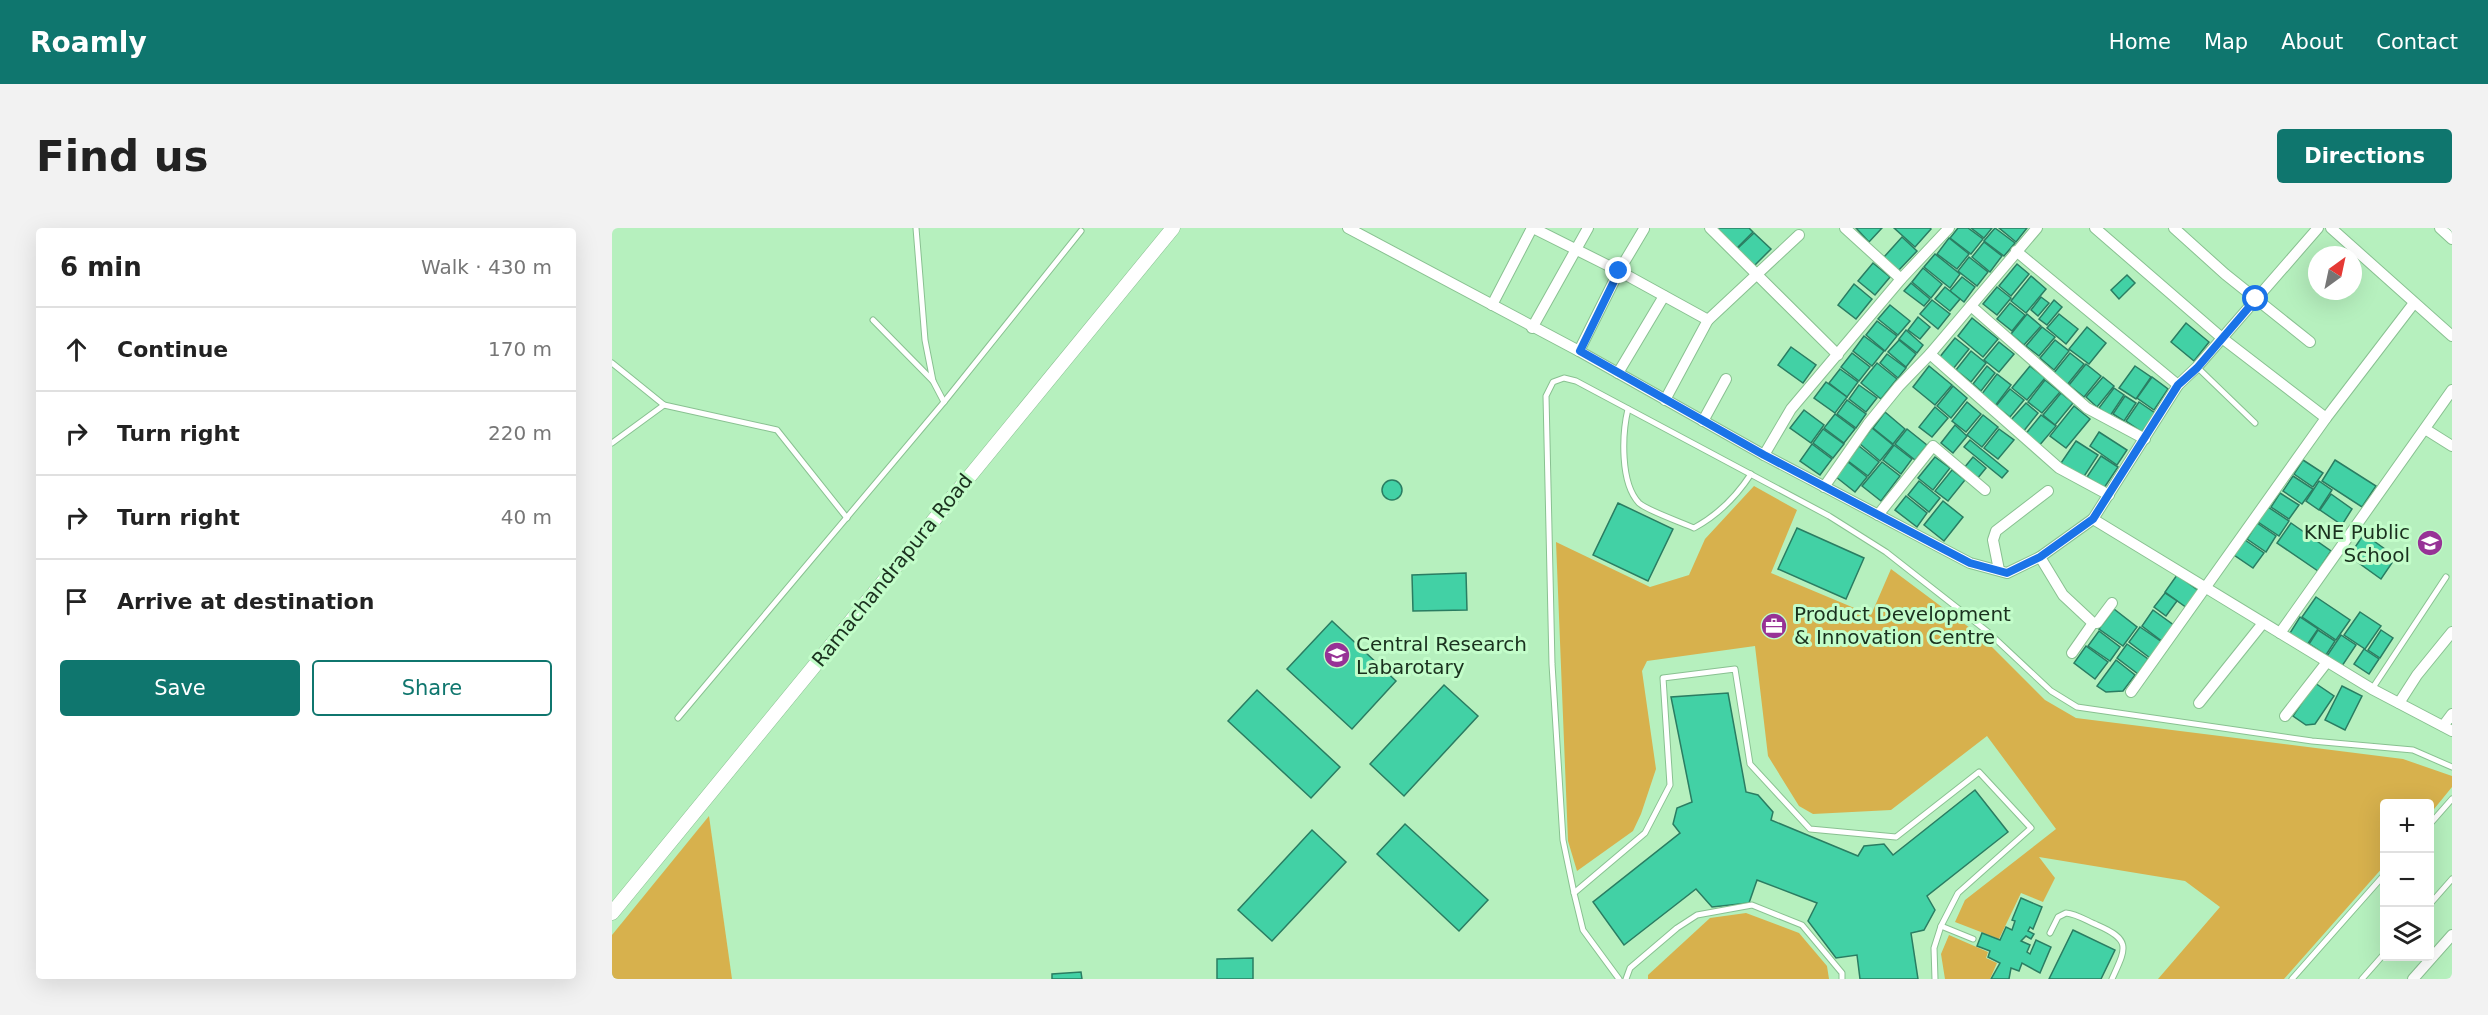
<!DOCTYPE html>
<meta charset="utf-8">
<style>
body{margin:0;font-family:"DejaVu Sans",sans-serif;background:#f2f2f2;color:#222}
.controls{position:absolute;right:18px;bottom:18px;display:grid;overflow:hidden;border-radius:6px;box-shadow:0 6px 24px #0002}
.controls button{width:54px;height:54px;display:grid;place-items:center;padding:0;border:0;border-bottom:2px solid #e0e0e0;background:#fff;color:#222;font:30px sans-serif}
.compass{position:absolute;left:1696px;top:18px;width:54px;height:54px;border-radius:50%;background:#fff;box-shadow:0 6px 24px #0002;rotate:33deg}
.stop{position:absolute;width:18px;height:18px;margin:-14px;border:4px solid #1a73e8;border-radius:50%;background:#fff}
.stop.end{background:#1a73e8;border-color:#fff;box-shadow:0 2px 6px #0008}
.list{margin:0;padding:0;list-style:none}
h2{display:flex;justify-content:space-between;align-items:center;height:78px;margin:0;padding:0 24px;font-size:26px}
h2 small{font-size:20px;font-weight:400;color:#767676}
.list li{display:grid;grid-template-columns:39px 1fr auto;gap:18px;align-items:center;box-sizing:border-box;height:84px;padding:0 24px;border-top:2px solid #e0e0e0}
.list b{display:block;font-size:22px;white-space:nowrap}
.list em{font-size:20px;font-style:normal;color:#767676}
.actions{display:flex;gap:12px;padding:18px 24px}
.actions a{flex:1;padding:14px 0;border:2px solid #0f766e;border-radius:6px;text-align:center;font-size:21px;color:#0f766e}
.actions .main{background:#0f766e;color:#fff}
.icon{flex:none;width:33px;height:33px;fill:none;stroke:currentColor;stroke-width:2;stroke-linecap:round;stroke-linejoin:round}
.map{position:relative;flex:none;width:1840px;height:751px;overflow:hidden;border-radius:6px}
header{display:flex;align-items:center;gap:36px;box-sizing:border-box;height:84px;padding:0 30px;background:#0f766e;color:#fff}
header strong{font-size:28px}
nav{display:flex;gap:33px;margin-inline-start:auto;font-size:21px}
.intro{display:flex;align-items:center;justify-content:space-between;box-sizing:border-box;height:144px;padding:0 36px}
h1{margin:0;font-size:42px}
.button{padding:15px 27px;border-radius:6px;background:#0f766e;color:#fff;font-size:21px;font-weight:700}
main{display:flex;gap:36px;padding:0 36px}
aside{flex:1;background:#fff;border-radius:6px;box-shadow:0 6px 24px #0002}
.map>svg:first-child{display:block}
.green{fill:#d7b14d}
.building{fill:#42d1a5;stroke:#2a7d62;stroke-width:1.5}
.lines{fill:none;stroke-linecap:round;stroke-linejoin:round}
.service-casing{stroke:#89c191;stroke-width:7}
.minor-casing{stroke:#89c191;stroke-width:12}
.tertiary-casing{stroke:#89c191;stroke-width:15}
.service{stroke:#fff;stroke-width:5}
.minor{stroke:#fff;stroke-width:10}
.tertiary{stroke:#fff;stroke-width:14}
.route{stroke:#1a73e8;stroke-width:8}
.labels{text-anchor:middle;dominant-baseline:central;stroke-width:6;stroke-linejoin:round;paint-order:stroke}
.poi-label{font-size:20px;fill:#1a311e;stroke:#c3fdca;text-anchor:start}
.street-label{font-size:20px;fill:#1a311e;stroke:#c3fdca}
</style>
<header>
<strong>Roamly</strong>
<nav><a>Home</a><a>Map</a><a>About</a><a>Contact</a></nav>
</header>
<div class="intro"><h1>Find us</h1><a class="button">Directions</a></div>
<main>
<aside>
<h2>6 min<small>Walk · 430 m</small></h2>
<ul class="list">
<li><svg class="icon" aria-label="ahead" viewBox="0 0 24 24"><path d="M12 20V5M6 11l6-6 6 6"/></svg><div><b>Continue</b></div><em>170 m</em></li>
<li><svg class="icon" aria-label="right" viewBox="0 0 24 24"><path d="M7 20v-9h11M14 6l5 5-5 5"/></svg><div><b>Turn right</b></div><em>220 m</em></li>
<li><svg class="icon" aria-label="right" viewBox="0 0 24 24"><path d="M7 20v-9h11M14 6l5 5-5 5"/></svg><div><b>Turn right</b></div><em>40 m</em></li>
<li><svg class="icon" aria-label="arrive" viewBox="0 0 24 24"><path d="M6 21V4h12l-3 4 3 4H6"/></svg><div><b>Arrive at destination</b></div></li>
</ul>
<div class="actions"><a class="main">Save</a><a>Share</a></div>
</aside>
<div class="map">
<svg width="1840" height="751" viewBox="0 0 1840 751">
<rect width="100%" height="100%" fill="#b6f0be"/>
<g class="green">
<polygon points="1142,258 1185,282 1159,345 1259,387 1279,341 1370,409 1433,472 1464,490 1791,531 1840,548 1840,559 1818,586 1818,576 1772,576 1772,638 1672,751 1546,751 1608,679 1573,653 1427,629 1443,650 1431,674 1409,665 1387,711 1343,694 1353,672 1444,601 1375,508 1279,582 1201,586 1187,578 1156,528 1143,418 1035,433 1030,443 1044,541 1029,586 1021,603 965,643 956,613 944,314 1038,359 1077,347 1093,311"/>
<polygon points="97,588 120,751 0,751 0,707"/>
<polygon points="1134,685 1187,705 1215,738 1217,751 1036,751 1036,747 1098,690"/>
<polygon points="1337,707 1376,724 1374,730 1385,735 1378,751 1333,751 1329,726"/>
</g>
<g class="building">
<polygon points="1106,0 1137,0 1141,4 1124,21 1104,2"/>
<polygon points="1244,0 1270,0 1257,14"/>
<polygon points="1282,0 1318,0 1319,1 1303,19"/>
<polygon points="1346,0 1356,0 1371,11 1359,26 1338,10"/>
<polygon points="1359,0 1380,0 1372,10"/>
<polygon points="1383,0 1403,15 1392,28 1372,13"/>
<polygon points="1387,0 1415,0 1404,14"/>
<polygon points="1142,5 1159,21 1141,39 1124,22"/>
<polygon points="1290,9 1305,23 1286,43 1272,29"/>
<polygon points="1337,10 1357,26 1345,41 1325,26"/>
<polygon points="1372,14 1390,28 1378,44 1360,29"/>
<polygon points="1323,26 1348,46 1338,60 1312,39"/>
<polygon points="1357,29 1376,44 1365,58 1346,43"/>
<polygon points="1261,35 1278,49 1263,67 1246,53"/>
<polygon points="1405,36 1417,46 1399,68 1387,58"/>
<polygon points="1311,40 1330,56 1319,70 1300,54"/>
<polygon points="1515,47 1523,55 1507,71 1499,62"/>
<polygon points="1419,48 1434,61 1414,85 1399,73"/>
<polygon points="1350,49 1363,59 1352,74 1338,63"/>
<polygon points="1299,55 1318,71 1312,78 1292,63"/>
<polygon points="1242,56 1260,71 1244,91 1226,77"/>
<polygon points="1333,59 1348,71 1338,83 1323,71"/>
<polygon points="1385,59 1399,70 1385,87 1371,76"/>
<polygon points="1429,69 1437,75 1426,88 1419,82"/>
<polygon points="1320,72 1338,86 1326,101 1308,86"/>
<polygon points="1442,72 1450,79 1435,97 1427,91"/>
<polygon points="1398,75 1413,87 1400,103 1385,91"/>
<polygon points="1278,77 1298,93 1286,107 1266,91"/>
<polygon points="1415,86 1429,98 1412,117 1399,106"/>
<polygon points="1447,86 1466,101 1454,116 1435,100"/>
<polygon points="1306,89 1318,99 1308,111 1296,102"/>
<polygon points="1360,90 1386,111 1371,129 1346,108"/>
<polygon points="1265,93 1285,108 1273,123 1254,107"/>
<polygon points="1574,95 1597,114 1582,133 1559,114"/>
<polygon points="1430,99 1443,109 1427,128 1414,118"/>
<polygon points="1475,99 1494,115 1477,136 1457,121"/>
<polygon points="1294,102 1311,117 1305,125 1287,111"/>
<polygon points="1252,108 1272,123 1260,138 1241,123"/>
<polygon points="1343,110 1357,121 1341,141 1327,130"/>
<polygon points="1287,112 1304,126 1294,139 1276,124"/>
<polygon points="1443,112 1457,123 1442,142 1428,130"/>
<polygon points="1387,114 1402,126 1387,144 1372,132"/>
<polygon points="1179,119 1204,137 1191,155 1166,137"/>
<polygon points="1359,123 1374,135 1359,154 1344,142"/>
<polygon points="1240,125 1258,139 1247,153 1229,139"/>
<polygon points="1458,125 1472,136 1455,157 1441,146"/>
<polygon points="1275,126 1294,140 1286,150 1268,135"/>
<polygon points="1265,135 1285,151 1269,171 1249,155"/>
<polygon points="1474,136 1489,148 1472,169 1457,157"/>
<polygon points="1317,138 1340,157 1323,177 1301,159"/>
<polygon points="1375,138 1383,145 1369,163 1361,156"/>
<polygon points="1418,138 1433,150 1415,172 1400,160"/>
<polygon points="1523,138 1539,149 1524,171 1507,160"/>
<polygon points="1228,141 1246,154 1235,169 1217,155"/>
<polygon points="1385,146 1399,157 1383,178 1369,167"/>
<polygon points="1491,149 1502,158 1485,179 1474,169"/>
<polygon points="1540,149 1556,161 1542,182 1525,170"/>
<polygon points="1433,152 1448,164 1430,185 1416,174"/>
<polygon points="1214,154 1235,169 1223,185 1202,170"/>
<polygon points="1247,157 1265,170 1254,184 1237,171"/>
<polygon points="1341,158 1355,170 1339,190 1325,178"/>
<polygon points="1502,160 1512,167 1498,188 1487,180"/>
<polygon points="1398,161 1412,172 1398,189 1384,178"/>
<polygon points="1449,165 1461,175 1443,197 1431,187"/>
<polygon points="1513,168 1524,175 1512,193 1501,186"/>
<polygon points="1235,172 1254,186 1244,200 1225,186"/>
<polygon points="1355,174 1369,186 1354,204 1340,193"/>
<polygon points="1527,174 1543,185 1530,204 1514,193"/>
<polygon points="1414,175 1426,185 1411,204 1398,193"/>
<polygon points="1462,178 1478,191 1454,220 1438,208"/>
<polygon points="1323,179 1336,190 1320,209 1307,199"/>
<polygon points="1192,182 1212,197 1199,215 1178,200"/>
<polygon points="1273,184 1293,201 1281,216 1261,200"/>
<polygon points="1223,186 1243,201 1232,215 1212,200"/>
<polygon points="1371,187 1386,199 1370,219 1355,207"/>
<polygon points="1429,187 1444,198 1426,219 1412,208"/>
<polygon points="1343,197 1355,208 1341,225 1329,215"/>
<polygon points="1260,200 1281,217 1268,233 1248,216"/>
<polygon points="1211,201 1232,216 1221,230 1201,215"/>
<polygon points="1295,201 1315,217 1303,232 1283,216"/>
<polygon points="1387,201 1402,212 1386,231 1372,220"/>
<polygon points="1487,204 1515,222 1505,237 1478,218"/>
<polygon points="1358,212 1396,243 1390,250 1352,219"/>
<polygon points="1464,213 1486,227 1471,250 1449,235"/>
<polygon points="1200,216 1220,231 1208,247 1188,233"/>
<polygon points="1282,217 1300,231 1289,246 1271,232"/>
<polygon points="1247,218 1267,234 1256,248 1236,233"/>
<polygon points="1489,228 1506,239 1492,260 1475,249"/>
<polygon points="1323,229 1338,240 1321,262 1306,250"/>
<polygon points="1361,229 1374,240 1365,251 1352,240"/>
<polygon points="1691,232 1711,245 1701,259 1682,246"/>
<polygon points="1723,232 1764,258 1750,279 1710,253"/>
<polygon points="1236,234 1255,249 1243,264 1224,249"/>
<polygon points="1270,234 1288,248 1269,273 1250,258"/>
<polygon points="1340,242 1353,252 1336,273 1323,263"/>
<polygon points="1681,248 1701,261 1690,276 1671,263"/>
<circle cx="780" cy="262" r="10"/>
<polygon points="1307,253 1328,270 1317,284 1296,267"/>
<polygon points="1707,253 1720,262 1707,282 1694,273"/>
<polygon points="1668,265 1687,277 1677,291 1659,279"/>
<polygon points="1719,266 1740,281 1730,297 1708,282"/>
<polygon points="1294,268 1315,285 1305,299 1283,282"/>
<polygon points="1331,273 1351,289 1332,313 1312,297"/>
<polygon points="1006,275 1061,301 1036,353 981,327"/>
<polygon points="1656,279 1677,293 1667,308 1646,294"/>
<polygon points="1645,295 1664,308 1654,324 1635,311"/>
<polygon points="1679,295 1719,323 1706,343 1665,315"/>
<polygon points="1185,300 1252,330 1234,371 1166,341"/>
<polygon points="1752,306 1784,329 1769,351 1737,328"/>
<polygon points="1633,312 1652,325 1641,340 1622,327"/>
<polygon points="854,345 855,382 801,383 800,347"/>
<polygon points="1565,347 1587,363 1575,380 1553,364"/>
<polygon points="1553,365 1565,373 1554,388 1542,379"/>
<polygon points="1704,369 1738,392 1724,412 1690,389"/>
<polygon points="1502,381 1525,399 1511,418 1487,401"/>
<polygon points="1541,382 1563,398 1551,414 1530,398"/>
<polygon points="1748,384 1769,398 1753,421 1732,407"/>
<polygon points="1688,389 1706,401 1695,417 1678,405"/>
<polygon points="720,393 784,453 740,501 675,441"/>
<polygon points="1528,399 1550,414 1538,430 1517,414"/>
<polygon points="1706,402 1723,413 1714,427 1697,416"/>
<polygon points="1769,402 1781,410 1768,430 1756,422"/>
<polygon points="1487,403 1508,419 1498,433 1476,418"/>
<polygon points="1729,407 1744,417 1730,438 1715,428"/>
<polygon points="1515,416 1536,431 1526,446 1505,430"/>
<polygon points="1474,418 1496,434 1483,451 1462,435"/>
<polygon points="1752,421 1767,431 1757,446 1742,436"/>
<polygon points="1504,432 1523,447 1511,463 1494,464 1485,458"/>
<polygon points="1703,455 1722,468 1703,496 1694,497 1681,488"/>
<polygon points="832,457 866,488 792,568 758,536"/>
<polygon points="1730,458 1750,468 1733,502 1713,492"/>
<polygon points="645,462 728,539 699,570 616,493"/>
<polygon points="1116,465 1134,564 1146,567 1161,584 1159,592 1246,628 1252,618 1272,616 1281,627 1363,562 1396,604 1315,668 1323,682 1312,702 1299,705 1306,751 1248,751 1245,727 1224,730 1196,693 1205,675 1145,652 1137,675 1100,679 1084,661 1012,717 981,674 1068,605 1061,596 1065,580 1080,574 1059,469"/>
<polygon points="793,596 876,672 847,703 765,626"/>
<polygon points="700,602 734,634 660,713 626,682"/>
<polygon points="1409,670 1430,679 1421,701 1418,699 1416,703 1422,706 1419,711 1414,708 1409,713 1418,717 1415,724 1418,726 1424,712 1439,719 1428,745 1410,735 1407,743 1399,740 1397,751 1379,751 1388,735 1376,729 1378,723 1365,718 1370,705 1388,712 1394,699 1400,702 1403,693 1400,692"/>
<polygon points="1461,702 1503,722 1489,751 1437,751"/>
<polygon points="641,730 641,751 605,751 605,731"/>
<polygon points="469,744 470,751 440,751 440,746"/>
</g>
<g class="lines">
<g class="service-casing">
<g id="service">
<polyline points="304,0 313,112 321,153 332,174"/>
<polyline points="261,92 321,153"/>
<polyline points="0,135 52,177 165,202 235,290"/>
<polyline points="1585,139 1643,195"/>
<path d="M1016,181C1010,206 1008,255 1027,275C1034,282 1071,295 1082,300C1106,287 1124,269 1139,246"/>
<polyline points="0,215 52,177"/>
<polyline points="1760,461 1834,349"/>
<polyline points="66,490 332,174 469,3"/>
<polyline points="1818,596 1840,571"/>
<polyline points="962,665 951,612 940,436 934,168 941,154 952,150 964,153 1217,288 1274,324 1376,404 1439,463 1465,479 1700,513 1801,522 1840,539"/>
<polyline points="1818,676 1840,651"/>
<polyline points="1329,698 1361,711"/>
<path d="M1438,705L1446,689L1454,685C1465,686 1475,693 1485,697C1520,712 1514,720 1500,751"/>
<polyline points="1007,751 971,702 962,665 1033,605 1058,557 1051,450 1123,441 1138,536 1198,601 1284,609 1367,544 1419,600 1346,665 1329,698 1322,720 1323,751"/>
<polyline points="1014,751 1018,740 1065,700 1085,687 1140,677 1190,697 1230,745 1230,751"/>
<polyline points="1680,751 1772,647"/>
<polyline points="1750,751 1772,726"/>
</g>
</g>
<g class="minor-casing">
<g id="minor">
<polyline points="736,0 967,123 1152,227 1358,335 1395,345 1428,329 1481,291 1760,461 1840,503"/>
<polyline points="921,0 1007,43 1096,92"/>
<polyline points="1098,0 1226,127"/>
<polyline points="1233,0 1289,51"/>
<polyline points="1483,0 1610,110 1714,190"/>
<polyline points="1562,0 1613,46 1698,114"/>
<polyline points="1719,0 1840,108"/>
<polyline points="1828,0 1840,11"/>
<polyline points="1404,23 1566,157"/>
<polyline points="880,77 920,0"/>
<polyline points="1359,78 1475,180 1533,211"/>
<polyline points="920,100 976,0"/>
<polyline points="967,123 1007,43 1032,1"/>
<polyline points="1318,126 1447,240 1497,267"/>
<polyline points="1006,145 1052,68"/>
<polyline points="1053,172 1096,92 1187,7"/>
<polyline points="1091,193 1114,151"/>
<polyline points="1813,201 1840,218"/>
<polyline points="1152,227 1179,181 1289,51 1337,0"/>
<polyline points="1212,259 1256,196 1287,158 1318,126 1425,0"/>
<polyline points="1266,287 1321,218 1373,262"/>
<polyline points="1481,291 1566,157 1585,139 1706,0"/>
<polyline points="1428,329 1451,367 1481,395 1485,395 1500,375"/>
<polyline points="1387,342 1381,312 1384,303 1436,263"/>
<polyline points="1668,405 1840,162"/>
<polyline points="1460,425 1481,395"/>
<polyline points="1519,464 1714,190 1802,75"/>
<polyline points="1587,475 1651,395"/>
<polyline points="1787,475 1805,447 1840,404"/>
<polyline points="1673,488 1715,434"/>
<polyline points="1831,498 1840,486"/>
<polyline points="1801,751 1840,707"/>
</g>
</g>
<g class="tertiary-casing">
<polyline id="tertiary" points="0,685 561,0"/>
</g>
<use href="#service" class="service"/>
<use href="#minor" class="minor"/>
<use href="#tertiary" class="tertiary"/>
</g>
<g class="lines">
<polyline class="route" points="1007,43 968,123 1152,227 1358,335 1395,345 1428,329 1481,291 1566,157 1585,140 1644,71"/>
</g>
<defs>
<g id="school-disc" transform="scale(1.35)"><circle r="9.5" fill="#973296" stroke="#c3fdca"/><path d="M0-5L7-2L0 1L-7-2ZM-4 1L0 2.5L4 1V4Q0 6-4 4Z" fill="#fff"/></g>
<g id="office-disc" transform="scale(1.35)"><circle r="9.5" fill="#973296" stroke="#c3fdca"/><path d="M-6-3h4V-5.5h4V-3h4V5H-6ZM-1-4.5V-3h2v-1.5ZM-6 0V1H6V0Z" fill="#fff"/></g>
<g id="university-disc" transform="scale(1.35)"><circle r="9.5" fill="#973296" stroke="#c3fdca"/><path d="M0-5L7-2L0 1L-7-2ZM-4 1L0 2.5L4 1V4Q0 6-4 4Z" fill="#fff"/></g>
</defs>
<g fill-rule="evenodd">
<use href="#school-disc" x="1818" y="315"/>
<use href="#office-disc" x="1162" y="398"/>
<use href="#university-disc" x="725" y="427"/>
</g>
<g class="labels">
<g class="poi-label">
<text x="1798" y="304" text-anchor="end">KNE Public<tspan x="1798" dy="23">School</tspan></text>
<text x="1182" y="386">Product Development<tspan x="1182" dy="23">&amp; Innovation Centre</tspan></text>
<text x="744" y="416">Central Research<tspan x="744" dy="23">Labarotary</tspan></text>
</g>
<g class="street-label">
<text transform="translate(280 342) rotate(-51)">Ramachandrapura Road</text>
</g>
</g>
</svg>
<div class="controls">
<button>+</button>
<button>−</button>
<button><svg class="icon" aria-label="layers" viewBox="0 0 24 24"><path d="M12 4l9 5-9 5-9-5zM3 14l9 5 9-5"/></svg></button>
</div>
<svg class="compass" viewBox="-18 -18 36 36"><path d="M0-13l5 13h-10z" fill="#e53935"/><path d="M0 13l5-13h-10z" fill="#767676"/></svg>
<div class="stop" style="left:1644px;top:71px"></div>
<div class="stop end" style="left:1007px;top:43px"></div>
</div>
</main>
